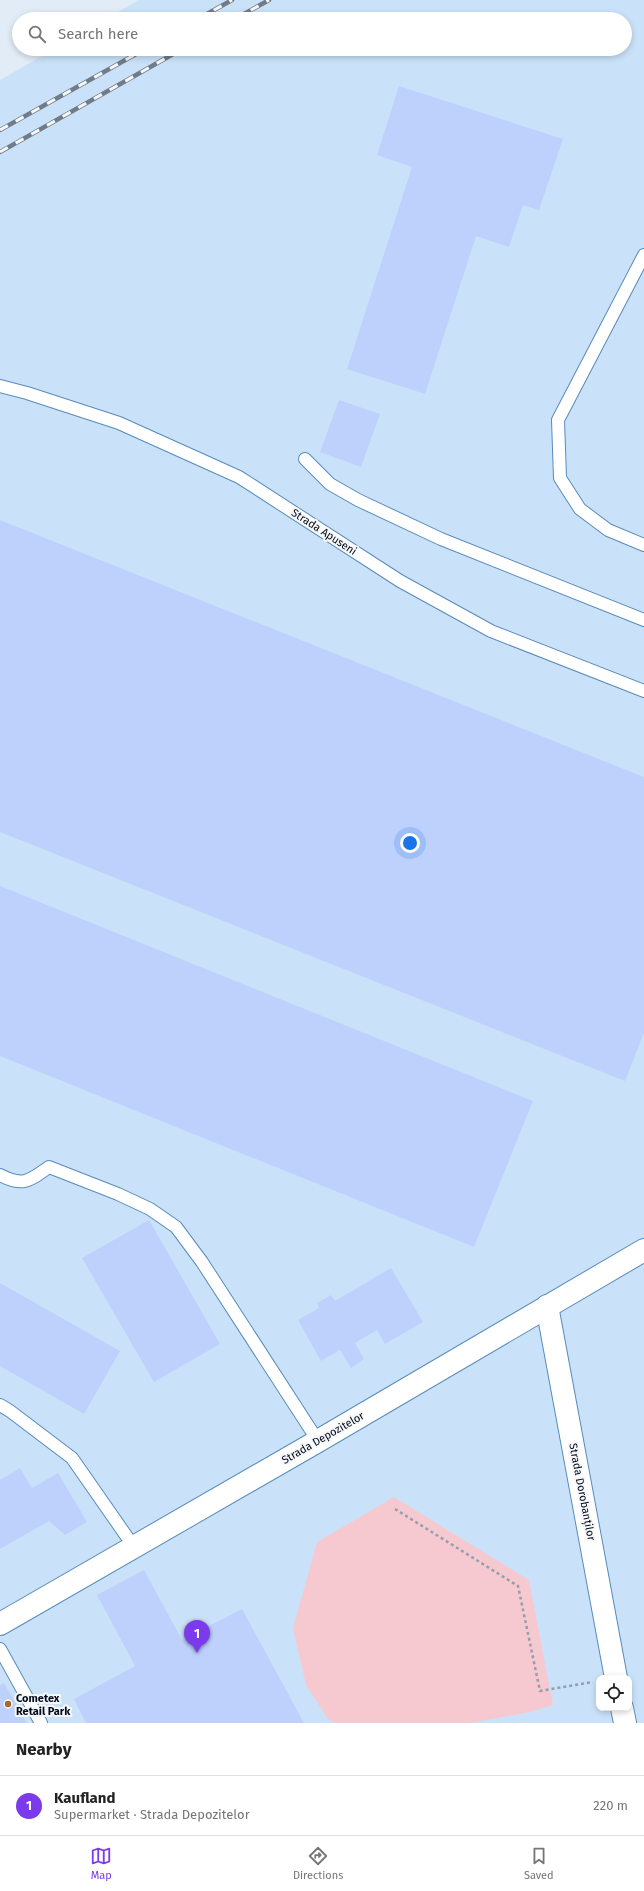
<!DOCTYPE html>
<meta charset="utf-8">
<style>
body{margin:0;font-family:"Fira Sans",sans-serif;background:#f2f2f2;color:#222}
.controls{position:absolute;right:12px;bottom:12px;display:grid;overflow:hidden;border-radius:8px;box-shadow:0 2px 6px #0003}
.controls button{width:36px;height:36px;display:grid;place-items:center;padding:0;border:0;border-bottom:1px solid #e0e0e0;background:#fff;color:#222;font:20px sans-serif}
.you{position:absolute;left:410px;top:843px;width:14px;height:14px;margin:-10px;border:3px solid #fff;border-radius:50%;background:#1a73e8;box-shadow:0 0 0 6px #1a73e833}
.badge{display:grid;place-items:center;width:26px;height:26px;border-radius:50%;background:#7c3aed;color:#fff;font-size:13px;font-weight:700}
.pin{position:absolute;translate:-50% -33px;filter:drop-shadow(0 1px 2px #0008)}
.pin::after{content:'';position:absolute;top:21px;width:14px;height:12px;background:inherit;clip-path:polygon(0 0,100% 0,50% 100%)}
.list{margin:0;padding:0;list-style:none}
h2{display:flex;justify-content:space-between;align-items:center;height:52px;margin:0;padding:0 16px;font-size:17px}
h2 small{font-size:13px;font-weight:400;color:#767676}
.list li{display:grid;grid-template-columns:26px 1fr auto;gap:12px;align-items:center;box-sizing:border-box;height:60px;padding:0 16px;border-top:1px solid #e0e0e0}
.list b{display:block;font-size:15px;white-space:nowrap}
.list p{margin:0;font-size:13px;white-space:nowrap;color:#767676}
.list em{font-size:13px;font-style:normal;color:#767676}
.icon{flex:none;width:22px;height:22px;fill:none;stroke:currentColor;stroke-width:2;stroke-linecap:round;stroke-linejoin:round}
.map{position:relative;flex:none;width:644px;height:1723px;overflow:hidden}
.search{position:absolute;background:#fff;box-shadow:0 2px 6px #0003;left:12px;right:12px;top:12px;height:44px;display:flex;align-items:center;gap:10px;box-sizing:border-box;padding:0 14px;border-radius:22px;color:#767676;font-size:15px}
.sheet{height:112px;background:#fff}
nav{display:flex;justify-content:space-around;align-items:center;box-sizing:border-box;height:56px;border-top:1px solid #e0e0e0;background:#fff;font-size:11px;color:#767676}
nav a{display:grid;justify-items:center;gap:2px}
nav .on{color:#7c3aed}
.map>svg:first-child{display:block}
.built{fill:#cae2f9;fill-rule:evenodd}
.green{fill:#f6c9d0}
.building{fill:#bed1fc}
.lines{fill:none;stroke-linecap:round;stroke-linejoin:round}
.lane-casing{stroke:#578bbb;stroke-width:14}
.street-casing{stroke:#578bbb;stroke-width:24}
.path{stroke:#939fab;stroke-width:2.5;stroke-dasharray:3 3;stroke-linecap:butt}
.lane{stroke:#fff;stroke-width:12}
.street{stroke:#fff;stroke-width:22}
.rail-casing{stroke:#717c8a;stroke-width:4.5}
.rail{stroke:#f7f7f7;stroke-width:3;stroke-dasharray:9;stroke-linecap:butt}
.poi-dot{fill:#a46c29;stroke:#f7f7f7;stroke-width:1.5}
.labels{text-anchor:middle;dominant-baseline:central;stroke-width:4;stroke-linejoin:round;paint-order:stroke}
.street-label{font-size:11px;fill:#000c1e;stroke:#f7f7f7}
.poi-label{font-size:11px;font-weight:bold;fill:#000c1e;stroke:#f7f7f7;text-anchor:start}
</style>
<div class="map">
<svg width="644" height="1723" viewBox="0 0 644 1723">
<rect width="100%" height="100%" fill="#e1ecf6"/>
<path class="built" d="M139,0H644V1723H0V80L54,49H625V19H106ZM599,1678H629V1708H599Z"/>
<polygon class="green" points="394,1497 529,1580 553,1705 530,1712 470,1723 335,1723 328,1719 306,1685 293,1628 317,1542"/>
<g class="building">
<polygon points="399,86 563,139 539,210 523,205 509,247 476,236 425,394 347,369 412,167 377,155"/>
<polygon points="339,400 380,414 361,467 320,452"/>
<polygon points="0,520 644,777 644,1033 625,1081 0,832"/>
<polygon points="0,886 533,1101 474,1247 0,1056"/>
<polygon points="149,1220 220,1344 154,1382 82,1258"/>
<polygon points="391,1268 423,1322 385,1344 377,1330 355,1343 364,1359 351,1368 340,1350 321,1361 298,1320 319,1308 317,1303 331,1295 335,1301"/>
<polygon points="0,1283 120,1351 84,1414 0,1366"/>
<polygon points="20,1468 32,1488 58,1473 87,1522 65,1535 49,1521 0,1549 0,1480"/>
<polygon points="144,1570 182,1640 242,1609 304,1723 86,1723 74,1699 135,1666 97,1595"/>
<polygon points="4,1683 27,1723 0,1723 0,1685"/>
</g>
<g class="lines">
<g class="lane-casing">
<g id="lane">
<polyline points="644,255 558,420 560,478 580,509 608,530 644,545"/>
<polyline points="0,386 27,393 119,423 239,477 400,581 491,631 644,691"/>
<polyline points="305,459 330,484 358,500 441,539 644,620"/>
<path d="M0,1175C23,1187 29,1181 49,1167L118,1194L150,1209L176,1227L202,1262L318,1441"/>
<polyline points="0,1405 10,1411 72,1458 134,1547"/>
<polyline points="0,1649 41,1723"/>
</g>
</g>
<g class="street-casing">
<g id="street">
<polyline points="547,1306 616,1678"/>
<polyline points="0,1624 318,1441 644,1250"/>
<polyline points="622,1708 625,1723"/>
</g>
</g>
<polyline class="path" points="395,1509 518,1586 540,1691 593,1682"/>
<use href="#lane" class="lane"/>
<use href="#street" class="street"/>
<g class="rail-casing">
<g id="rail">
<polyline points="198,19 232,0"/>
<polyline points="235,19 269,0"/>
<polyline points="0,130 145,49"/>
<polyline points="0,152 182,49"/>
</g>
</g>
<use href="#rail" class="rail"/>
</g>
<circle class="poi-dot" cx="8" cy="1704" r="4"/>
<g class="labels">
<g class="street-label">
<text transform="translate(324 532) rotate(33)">Strada Apuseni</text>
<text transform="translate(323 1438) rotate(-30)">Strada Depozitelor</text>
<text transform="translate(582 1492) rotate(79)">Strada Dorobanților</text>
</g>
<g class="poi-label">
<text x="16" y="1698">Cometex<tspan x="16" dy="13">Retail Park</tspan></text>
</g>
</g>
</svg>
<div class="controls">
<button><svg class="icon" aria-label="locate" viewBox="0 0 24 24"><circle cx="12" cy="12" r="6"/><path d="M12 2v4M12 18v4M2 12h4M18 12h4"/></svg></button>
</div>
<div class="you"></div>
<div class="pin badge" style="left:197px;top:1653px">1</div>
<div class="search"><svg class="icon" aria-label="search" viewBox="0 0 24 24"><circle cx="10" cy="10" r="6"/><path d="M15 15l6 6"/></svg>Search here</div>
</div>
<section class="sheet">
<h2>Nearby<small></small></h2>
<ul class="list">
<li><span class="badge">1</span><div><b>Kaufland</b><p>Supermarket · Strada Depozitelor</p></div><em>220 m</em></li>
</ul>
</section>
<nav>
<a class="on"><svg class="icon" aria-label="map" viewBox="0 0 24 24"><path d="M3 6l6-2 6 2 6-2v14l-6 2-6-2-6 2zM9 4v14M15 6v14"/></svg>Map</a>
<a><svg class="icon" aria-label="directions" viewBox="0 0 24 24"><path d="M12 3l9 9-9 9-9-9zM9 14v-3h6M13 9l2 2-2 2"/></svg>Directions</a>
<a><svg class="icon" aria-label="saved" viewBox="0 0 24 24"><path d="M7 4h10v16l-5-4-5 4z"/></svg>Saved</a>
</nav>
